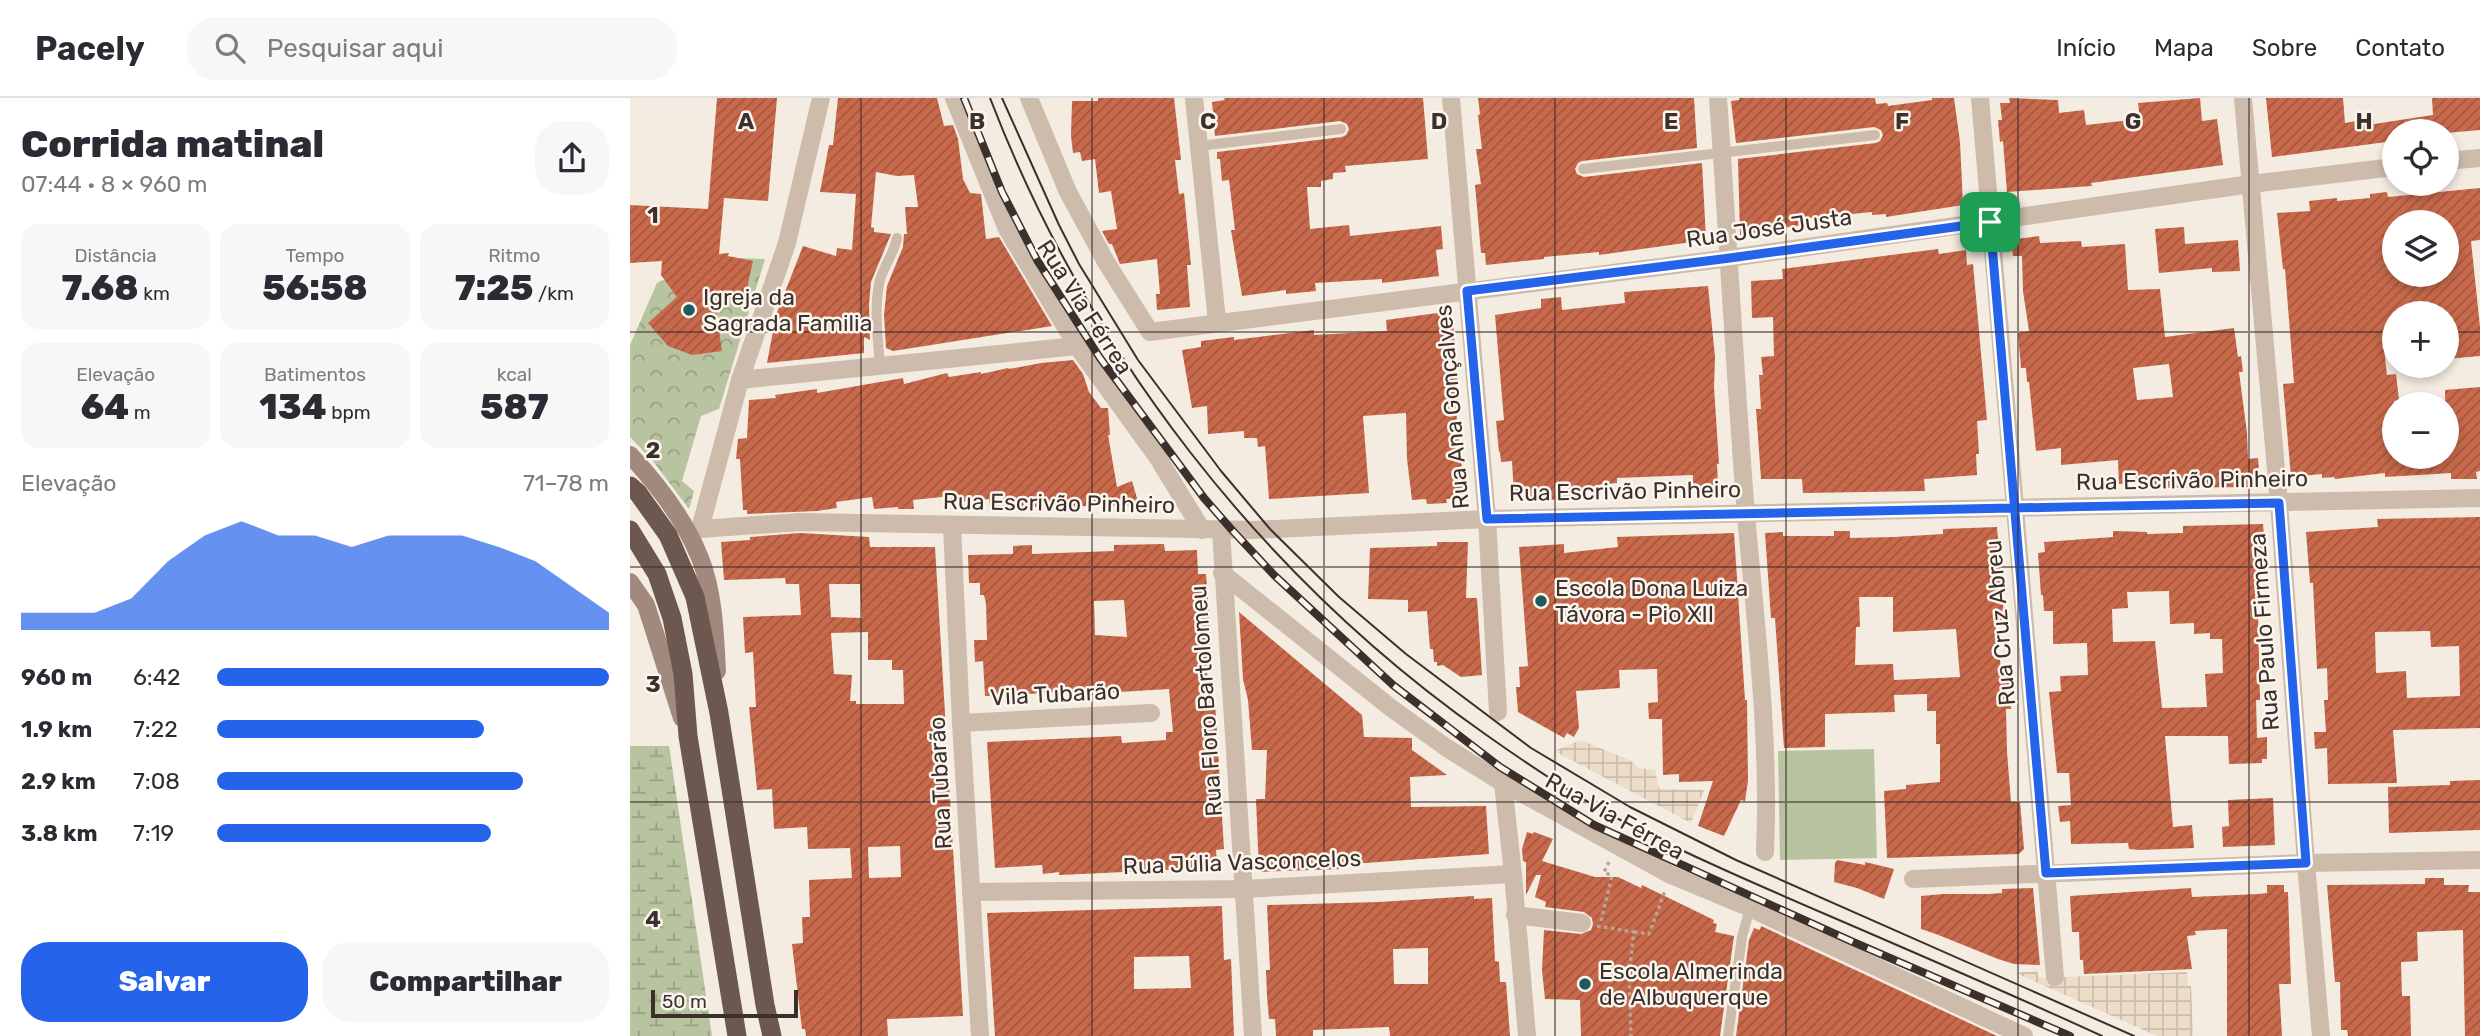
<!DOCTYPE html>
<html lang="pt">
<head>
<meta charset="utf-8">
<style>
	body { margin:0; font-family:Rubik,sans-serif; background:#f7f7f7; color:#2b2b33; height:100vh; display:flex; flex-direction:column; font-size:26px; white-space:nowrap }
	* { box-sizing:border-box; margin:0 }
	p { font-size:23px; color:#7c7c81 }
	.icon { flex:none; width:38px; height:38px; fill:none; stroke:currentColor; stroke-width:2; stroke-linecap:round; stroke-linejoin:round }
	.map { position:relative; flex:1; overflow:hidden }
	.sheet { display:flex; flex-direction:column; background:#fff; width:630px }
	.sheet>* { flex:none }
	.tools { position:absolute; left:1752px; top:21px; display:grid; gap:14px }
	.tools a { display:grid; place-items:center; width:77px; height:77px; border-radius:50%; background:#fff; box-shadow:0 4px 10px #0003; font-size:35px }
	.scale { position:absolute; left:21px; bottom:18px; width:147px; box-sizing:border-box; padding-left:7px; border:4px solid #3b302b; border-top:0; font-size:19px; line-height:24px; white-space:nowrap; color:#3b302b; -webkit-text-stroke:5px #fbf5ee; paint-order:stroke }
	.pin { position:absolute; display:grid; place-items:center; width:60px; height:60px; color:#fff; margin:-30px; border-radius:14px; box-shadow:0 4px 10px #0006 }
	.round { display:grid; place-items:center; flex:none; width:74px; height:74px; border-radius:28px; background:#f7f7f7 }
	.head { display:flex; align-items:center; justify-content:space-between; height:119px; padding:0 21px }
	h1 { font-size:38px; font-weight:800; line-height:52px }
	.metrics { display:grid; grid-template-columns:repeat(3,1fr); gap:10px; height:119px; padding:7px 21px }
	.metrics div { display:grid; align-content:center; border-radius:18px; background:#f7f7f7; text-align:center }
	.metrics b { font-size:35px; font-weight:800 }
	.metrics small { font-size:19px; font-weight:400 }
	.metrics p { font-size:19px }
	.chart { height:196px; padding:14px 21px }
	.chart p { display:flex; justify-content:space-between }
	.chart svg { width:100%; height:126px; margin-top:7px; fill:#2563eb; opacity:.7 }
	.action { display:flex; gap:14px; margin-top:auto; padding:14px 21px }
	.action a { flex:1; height:80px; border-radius:28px; background:#2563eb; color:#fff; font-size:28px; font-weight:800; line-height:80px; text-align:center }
	.action a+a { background:#f7f7f7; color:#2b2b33 }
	ul { padding:0 21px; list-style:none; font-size:23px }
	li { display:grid; grid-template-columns:112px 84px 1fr; align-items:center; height:52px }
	li i { height:18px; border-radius:9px; background:#2563eb }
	header { display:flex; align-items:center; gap:42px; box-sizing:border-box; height:98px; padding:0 35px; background:#fff; border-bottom:2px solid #e1e1e2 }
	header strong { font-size:33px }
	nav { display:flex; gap:38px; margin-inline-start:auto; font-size:24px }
	.search { width:490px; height:63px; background:#f7f7f7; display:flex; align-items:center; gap:18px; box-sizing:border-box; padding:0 24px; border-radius:28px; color:#7c7c81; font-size:26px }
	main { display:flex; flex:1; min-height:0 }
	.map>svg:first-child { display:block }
	.grass { fill:#b8c4a0 }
	.wetland { fill:url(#wetland-marsh) }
	.park { fill:url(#park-crowns) }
	.plaza { fill:url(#plaza-grid) }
	.building { fill:url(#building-hatch); fill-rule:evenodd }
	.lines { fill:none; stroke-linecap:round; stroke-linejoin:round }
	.path { stroke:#b9a596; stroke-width:3.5; stroke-dasharray:3.5 3.5; stroke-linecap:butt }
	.service { stroke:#cdbbac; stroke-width:10 }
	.minor { stroke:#cdbbac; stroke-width:18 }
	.tertiary { stroke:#cdbbac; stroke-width:18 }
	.secondary { stroke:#a18a7d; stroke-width:18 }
	.trunk { stroke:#6c584f; stroke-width:19 }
	.tram { stroke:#3b302b; stroke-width:2 }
	.rail-casing { stroke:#3b302b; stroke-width:8 }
	.rail { stroke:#fbf5ee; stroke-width:5; stroke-dasharray:16; stroke-linecap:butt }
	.route-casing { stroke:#fff; stroke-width:14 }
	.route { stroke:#2563eb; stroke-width:9 }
	.grid { fill:none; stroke:#3b302b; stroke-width:2; stroke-opacity:0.55 }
	.poi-dot { fill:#1f5a5e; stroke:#fbf5ee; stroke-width:2.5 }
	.labels { text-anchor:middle; stroke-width:5; stroke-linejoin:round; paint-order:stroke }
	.street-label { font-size:23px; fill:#3b302b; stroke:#fbf5ee }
	.poi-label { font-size:23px; fill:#3b302b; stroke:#fbf5ee; text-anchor:start }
	.grid-label { font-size:23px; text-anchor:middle; font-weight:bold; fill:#3b302b; stroke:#fbf5ee; stroke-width:5; stroke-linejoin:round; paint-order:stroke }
</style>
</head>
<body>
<header>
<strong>Pacely</strong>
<div class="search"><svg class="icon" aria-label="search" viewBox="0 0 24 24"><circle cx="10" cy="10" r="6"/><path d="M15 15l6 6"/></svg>Pesquisar aqui</div>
<nav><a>Início</a><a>Mapa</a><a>Sobre</a><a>Contato</a></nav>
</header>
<main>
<section class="sheet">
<div class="head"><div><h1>Corrida matinal</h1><p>07:44 · 8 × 960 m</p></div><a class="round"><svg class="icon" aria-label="share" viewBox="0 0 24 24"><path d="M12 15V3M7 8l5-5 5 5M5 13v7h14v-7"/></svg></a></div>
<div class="metrics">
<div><p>Distância</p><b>7.68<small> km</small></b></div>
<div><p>Tempo</p><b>56:58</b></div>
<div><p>Ritmo</p><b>7:25<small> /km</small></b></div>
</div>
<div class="metrics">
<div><p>Elevação</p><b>64<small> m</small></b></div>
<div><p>Batimentos</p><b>134<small> bpm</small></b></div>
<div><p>kcal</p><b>587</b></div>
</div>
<div class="chart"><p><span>Elevação</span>71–78 m</p>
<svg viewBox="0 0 160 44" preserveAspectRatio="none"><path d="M0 44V38L10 38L20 38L30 33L40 20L50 11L60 6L70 11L80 11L90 15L100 11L110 11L120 11L130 15L140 20L150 29L160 38V44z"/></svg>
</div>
<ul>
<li><b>960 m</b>6:42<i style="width:100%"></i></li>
<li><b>1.9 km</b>7:22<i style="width:68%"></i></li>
<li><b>2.9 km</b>7:08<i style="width:78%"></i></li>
<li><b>3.8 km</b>7:19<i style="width:70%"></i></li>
</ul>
<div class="action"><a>Salvar</a><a>Compartilhar</a></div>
</section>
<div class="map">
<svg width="1850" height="938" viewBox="0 0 1850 938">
	<defs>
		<pattern id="wetland-marsh" width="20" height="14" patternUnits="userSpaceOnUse" patternTransform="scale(1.75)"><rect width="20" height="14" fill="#b8c4a0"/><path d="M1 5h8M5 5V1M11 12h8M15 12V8" fill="none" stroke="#97a083"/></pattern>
		<pattern id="park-crowns" width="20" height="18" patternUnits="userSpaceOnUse" patternTransform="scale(1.75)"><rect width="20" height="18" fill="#b8c4a0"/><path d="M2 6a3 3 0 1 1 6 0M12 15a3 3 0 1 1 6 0" fill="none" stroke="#97a083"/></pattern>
		<pattern id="plaza-grid" width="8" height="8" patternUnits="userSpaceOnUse" patternTransform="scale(1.75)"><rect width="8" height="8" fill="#ecdcc8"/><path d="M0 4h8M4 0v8" fill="none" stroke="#cbbdac"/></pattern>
		<pattern id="building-hatch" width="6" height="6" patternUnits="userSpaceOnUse" patternTransform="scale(1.75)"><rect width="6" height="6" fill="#c8694b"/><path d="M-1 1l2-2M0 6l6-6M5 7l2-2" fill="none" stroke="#a4573f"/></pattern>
	</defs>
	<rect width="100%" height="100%" fill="#f4ebe1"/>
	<path class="grass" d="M1244 651 1247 760 1150 762 1148 653Z"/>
	<path class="wetland" d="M0 648H39L82 938H0Z"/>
	<path class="park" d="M83 159 135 161 89 311 71 318 52 383 64 393 59 411 23 363 0 339V247L27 185Z"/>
	<g class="plaza">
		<path d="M951 642 1001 663 1008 670 1025 672 1029 691 1074 692 1061 725 924 653Z"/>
		<path d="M1407 873 1409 880 1557 874 1558 887 1561 888 1563 938H1527L1386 875Z"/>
	</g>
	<g class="building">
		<path d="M87 0H147L138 103 94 100 89 156 99 155 98 158 123 163 114 204 84 198 92 253 62 257 38 248 18 225 47 199 31 177 32 163 0 165V107L78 111Z"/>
		<path d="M208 0H307L314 28 323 27 328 41 333 81 340 95 351 96 356 141 369 139 422 228 263 253 256 250 254 217 257 188 273 149 274 136H277L275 109H288L284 77 267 78 246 74 241 129 244 130V134L261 136 241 184 239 206 240 242 234 239V255L137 265 146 217 173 148 206 158 207 150 222 152 226 96 190 94 199 47H203Z"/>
		<path d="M468 0H544L551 62H545L549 96 554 95 561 167H557L560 209 527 212 526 196H530L527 161 490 166 482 146H479L472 133 487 131 481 93 469 95 465 61 452 63 450 54 443 55 441 38 442 3H468Z"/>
		<path d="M594 0H793L798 61 715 68 716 74 703 75V81L691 83V89H677L680 131 719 127 720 138 811 128 813 151 806 152 809 178 752 185V181L685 185 686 193 656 196V192L612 198 601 132H605L599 82 592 83 590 61H587V54L712 39 716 37 719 31 717 26 710 23 585 38 582 4 595 2Z"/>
		<path d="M848 0H1064L1067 50 952 63 948 65 945 71 947 76 954 79 1072 65 1076 142 969 157V154L914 159V161L856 167 855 155H851L845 87 851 86 846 51H852L848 17 850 16Z"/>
		<path d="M1109 0H1245L1246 6 1257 5 1258 8 1302 2V0H1324L1330 44 1333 107 1256 119V116L1242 117V114L1171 121 1172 127 1110 137 1108 61 1246 45 1250 43 1253 37 1251 32 1244 29 1106 45 1101 3 1109 2Z"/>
		<path d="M1379 0 1428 2 1429 15 1454 12 1456 27 1510 21 1508 5 1570 0 1572 23 1587 21 1593 67 1461 85 1462 88 1377 94 1373 43 1370 44 1368 22H1372L1370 5H1380Z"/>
		<path d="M1636 0H1713L1715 25 1743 20 1744 26 1803 17 1802 0H1850V32L1816 35 1764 33V43L1642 59Z"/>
		<path d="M1850 90V142L1841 143 1850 229V258L1816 261V215H1764V239L1753 241 1757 277 1766 276 1769 302 1764 303V359H1816L1815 292 1850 289V373L1846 374 1847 381H1821V375L1755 379V375L1705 381 1704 379 1692 380V376L1661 379 1653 286 1664 285 1655 171H1653L1647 115 1680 113 1679 103 1707 100V103L1740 100V96L1757 94 1758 99ZM1764 124H1816V177H1764Z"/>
		<path d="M1554 129 1555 146 1608 142 1610 173 1582 174V170L1529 175 1525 131Z"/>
		<path d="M1409 138 1410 145 1451 143 1452 149 1495 146 1498 192 1530 191 1535 239 1604 230 1608 259 1611 258 1613 274H1609L1617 335 1618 361 1628 360 1630 389 1512 390V385L1489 386 1488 362 1431 367V350L1406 353 1399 284H1397L1396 270H1391L1388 235 1399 233 1393 193 1392 158H1383L1382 149 1386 141ZM1539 266 1543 299 1507 302 1503 270Z"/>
		<path d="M1308 151 1309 156 1336 152 1337 167 1343 166 1357 322 1347 323 1349 356H1346L1347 377 1294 381 1295 393 1173 395 1172 381H1131L1126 311H1131L1129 277H1133L1131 259 1144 258 1143 219 1122 220 1121 183 1153 181 1152 171Z"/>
		<path d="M1078 188 1085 259 1084 289 1089 366H1087L1088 387 1063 388V377L987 380V385L966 387 967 393 951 394 952 401 908 402V399L896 400V395L884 396 882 363 871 364 870 354H869L866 323 874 322 865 217 911 210V201L931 199 932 212 995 205 994 194Z"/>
		<path d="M822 213 825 249 817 250 819 280 827 279 830 312H826L835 400 816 401 817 405 797 406 796 401 782 402 777 361 776 315 733 318 739 395 639 401 635 348 628 349 627 340H614V333L578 336 577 308 562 310 552 252 571 249V243L604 239V242L684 232V237L757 233 756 222Z"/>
		<path d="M443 262 453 276 459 294 471 310H478L480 337H478L487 389 502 383 509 407 360 410 359 401 322 405 321 398 283 402 284 411H268V409L244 411 242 399 206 404 207 410 187 413 117 416V412H113L110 361H106L108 341 117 340 119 302 146 300 145 297 187 291V295L273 280 274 286 317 275 319 279 351 274V276L378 270 379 271 411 265Z"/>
		<path d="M1850 419V630L1763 632 1767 685 1698 686 1697 650 1685 651 1684 634H1696L1694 602H1698L1697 570 1687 571 1683 485H1680L1676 434 1748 429 1747 421ZM1800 533 1801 549 1829 548 1830 598 1777 600 1776 573 1746 575 1745 534Z"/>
		<path d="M1633 426 1637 473 1627 474 1630 602H1626L1627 640 1637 639V661H1632V665L1599 666 1598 638H1535L1543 729 1562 727 1564 750 1510 752 1499 751 1498 745 1441 746 1440 723 1430 724 1428 708 1441 707 1439 675H1427L1419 594 1431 593 1430 578 1458 577 1457 545 1423 546V513H1414L1413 497H1411L1408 455 1415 454 1414 444 1483 439V433L1517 434V436L1553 435V428ZM1539 493 1540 526 1564 525V536L1580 535V541H1592L1593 575 1575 576 1577 609 1532 610 1525 543 1483 544 1482 511 1498 510 1497 494Z"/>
		<path d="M1367 429 1375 529H1366L1368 561H1370L1371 578 1379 577 1381 611H1376L1377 654 1381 704H1390L1394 751 1389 756 1257 760 1254 693 1276 691V687L1310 684V646H1306V613H1297V596L1264 597 1265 614 1195 616V649L1154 650 1145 520H1141L1135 435 1153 434V438H1204V433H1220V440L1264 439 1313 436V431ZM1229 499H1263V534L1326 531 1330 579 1264 582 1263 566 1225 567 1226 529H1230Z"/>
		<path d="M170 435 239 439 240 449H305L316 632 307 633 309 684H319L333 918 257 921 258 938H176L175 931H172L162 846 173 845 172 819H180L179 782 222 780 220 750 178 751 177 729 144 731 142 691 127 692 119 609H126L123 554 115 555 113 519 171 517 169 486H156L155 480 94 482 91 444 120 442V439ZM199 486H230L232 520 201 519ZM238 534V562H262V572H273L274 606H226V603H220L222 577 204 576 201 535ZM270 748 271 779 239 780 238 749Z"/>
		<path d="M1104 435 1115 602H1117L1118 683 1115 703 1111 702 1094 738 1068 728 1083 683 1049 684V676L1033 677 1032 621H1019L1018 605 1028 604 1027 571 989 572 990 590 946 593 949 630 944 639 937 635 934 640 888 614 886 589H890L889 569 898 568 889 449 934 446V455L988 449 987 439Z"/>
		<path d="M807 444H838L836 500H847L852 577 831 579 813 567 807 568V564H804L803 551H800L797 513 778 514V502L738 501 740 450 807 448Z"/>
		<path d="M534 446 535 453 567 452 568 476H576L583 573H577L579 603H585L594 751 586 752 587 767 581 768 582 770 429 777V774L413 776 412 767 365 770 357 644 491 638 492 645 536 642V634H543L539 591 472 595V592L355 598 353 563 345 564 344 542H357L356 506 354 497H350V485H339L338 457 383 456V448L402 447V456L484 453V447ZM494 502 497 539 465 537 464 503Z"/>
		<path d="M609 514 732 617 734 639 782 640V652L817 677 780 679 781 709 856 708 859 756 708 767 709 771 629 774 626 701H635L637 652H622L618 602 613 581Z"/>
		<path d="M1850 682V732L1759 735 1758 689 1820 687V683Z"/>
		<path d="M1643 700 1645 747 1593 749 1592 729 1599 728 1598 702Z"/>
		<path d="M897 734 903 736 904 734 923 741 912 763 965 779H988L1011 790 1012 787 1084 822 1083 825 1087 826 1085 834 1104 838 1090 938H951L950 902 915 901 912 872 914 832 951 836 961 832 963 826 962 820 954 814 915 809 916 804 905 799 911 777H906L896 797V764L893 763 892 751Z"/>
		<path d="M1207 762 1235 767V764L1264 771 1254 801 1227 790 1204 784 1205 765Z"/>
		<path d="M1795 780H1814V787H1839L1838 794H1850V938H1835L1833 832 1787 834 1788 863 1771 864 1772 898H1780L1781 938H1718L1717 932H1711L1710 884H1705L1697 787 1795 786Z"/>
		<path d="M1637 787H1654V794H1658L1661 886H1649L1652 938H1597V831L1565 833 1566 837 1557 838 1562 871 1454 876 1453 862H1450L1449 834H1442L1440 798 1561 790 1562 799 1628 796 1637 795Z"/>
		<path d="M1403 790 1410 867 1384 866 1368 861 1306 836 1291 831V798L1313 796H1358L1372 795V791Z"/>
		<path d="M844 798V801L862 800 865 863 869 864 870 884H876L880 938H760L759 929 683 932V938H646L645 921H639L637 898 636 872H640L637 807 749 804ZM798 850V886H764L763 851Z"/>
		<path d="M592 808 594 862 601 861 604 938H365L357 815ZM559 858 561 890 504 891V859Z"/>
		<path d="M1131 828 1367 938H1106L1119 842 1124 830 1130 832Z"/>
	</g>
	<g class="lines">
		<g class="path">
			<path d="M971 823 982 778 974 774 980 762"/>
			<path d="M967 828 1004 834 999 875 1001 938"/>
			<path d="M1004 834 1019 836 1035 793"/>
		</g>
		<g class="service">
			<path d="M569 48 711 31"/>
			<path d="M953 71 1245 37"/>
			<path d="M250 268C248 241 244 213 249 186 252 170 264 156 267 140"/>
			<path d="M1098 938 1112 839 1120 810"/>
		</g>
		<g class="minor">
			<path d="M324 0 377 131 447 248 528 360 572 432"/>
			<path d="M399 0 438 94 476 164 520 234 1100 160 1621 86 1764 69"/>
			<path d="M564 0 587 223"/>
			<path d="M821 0 857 421 868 614"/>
			<path d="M1088 0C1098 139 1105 278 1116 417 1126 529 1140 642 1135 754"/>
			<path d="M1350 0 1425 879"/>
			<path d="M1816 63 1850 60"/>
			<path d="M110 282 447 248"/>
			<path d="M322 428 331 625 350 938"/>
			<path d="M70 431 110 282 157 145 191 0"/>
			<path d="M591 432 623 938"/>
			<path d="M59 436 70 431 170 424 623 432 857 421 1850 400"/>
			<path d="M592 475 761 610 817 650 873 685 1041 777 1120 810 1394 938"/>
			<path d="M331 625 521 615"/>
			<path d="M873 685 883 776 897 938"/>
			<path d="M1283 781 1676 765 1691 938"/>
			<path d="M341 794 613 791 883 776"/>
			<path d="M885 817 952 825"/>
		</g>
		<path class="tertiary" d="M1613 0 1649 405 1676 765 1850 762"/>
		<g class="secondary">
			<path d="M0 357C28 387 55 422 70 460 84 495 85 537 87 573"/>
			<path d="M0 484 16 507 52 620"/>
		</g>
		<g class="trunk">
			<path d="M0 388 8 395 38 437 65 499 89 615 135 907 142 938"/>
			<path d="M0 432 27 476 42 520 53 576 58 638 107 938"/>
		</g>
		<g class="tram">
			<path d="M360 0C458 255 632 479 855 636 900 668 946 699 996 725 1061 758 1128 787 1195 816 1288 856 1381 896 1472 938"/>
			<path d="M372 0 429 127 449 166 508 262 591 373 640 431 709 499 776 556 901 650 1000 709 1106 762 1504 938"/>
		</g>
		<g class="rail-casing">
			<path id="rail" d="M334 0 372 94 407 162 470 260 574 400 602 432 644 477 763 587 870 669 964 727 1223 844 1440 938"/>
		</g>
		<use href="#rail" class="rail"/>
	</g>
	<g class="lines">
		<g class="route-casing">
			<path id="route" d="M1360 124 1100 160 837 193 857 421C1121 414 1385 410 1649 405L1676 765 1416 775C1397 558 1379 341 1360 124"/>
		</g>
		<use href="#route" class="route"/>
	</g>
	<path class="grid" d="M231 0V938M462 0V938M694 0V938M925 0V938M1156 0V938M1388 0V938M1619 0V938M0 234H1764M1816 234H1850M0 469H1850M0 704H1850"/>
	<g class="poi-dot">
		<circle cx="59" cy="212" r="7"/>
		<circle cx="911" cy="503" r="7"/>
		<circle cx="955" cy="886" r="7"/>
	</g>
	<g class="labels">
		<g class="street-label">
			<text transform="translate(1139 130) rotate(-8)" y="8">Rua José Justa</text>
			<text transform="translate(455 209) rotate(57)" y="8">Rua Via Férrea</text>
			<text transform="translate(822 309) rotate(-95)" y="8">Rua Ana Gonçalves</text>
			<text transform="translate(1562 382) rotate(-1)" y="8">Rua Escrivão Pinheiro</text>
			<text transform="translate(995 393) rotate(-1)" y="8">Rua Escrivão Pinheiro</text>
			<text transform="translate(429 405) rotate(1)" y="8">Rua Escrivão Pinheiro</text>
			<text transform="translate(1370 525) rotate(-95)" y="8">Rua Cruz Abreu</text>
			<text transform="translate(1634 534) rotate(-94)" y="8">Rua Paulo Firmeza</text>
			<text transform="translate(425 596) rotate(-3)" y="8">Vila Tubarão</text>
			<text transform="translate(576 603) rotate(-94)" y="8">Rua Floro Bartolomeu</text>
			<text transform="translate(310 685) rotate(-93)" y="8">Rua Tubarão</text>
			<text transform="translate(985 718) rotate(29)" y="8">Rua Via Férrea</text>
			<text transform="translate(612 764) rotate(-2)" y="8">Rua Júlia Vasconcelos</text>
		</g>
		<g class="poi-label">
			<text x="73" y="207">Igreja da<tspan x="73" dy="26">Sagrada Familia</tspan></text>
			<text x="925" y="498">Escola Dona Luiza<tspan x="925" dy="26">Távora - Pio XII</tspan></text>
			<text x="969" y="881">Escola Almerinda<tspan x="969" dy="26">de Albuquerque</tspan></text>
		</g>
	</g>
	<g class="grid-label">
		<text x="116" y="31">A</text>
		<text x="347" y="31">B</text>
		<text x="578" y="31">C</text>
		<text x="809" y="31">D</text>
		<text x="1041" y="31">E</text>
		<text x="1272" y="31">F</text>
		<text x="1503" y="31">G</text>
		<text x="1734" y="31">H</text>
		<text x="23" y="125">1</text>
		<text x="23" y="360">2</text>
		<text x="23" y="594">3</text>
		<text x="23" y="829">4</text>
	</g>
</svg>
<div class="tools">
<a><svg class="icon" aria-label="locate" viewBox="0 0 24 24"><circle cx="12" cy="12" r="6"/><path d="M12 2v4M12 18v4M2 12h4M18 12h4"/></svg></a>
<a><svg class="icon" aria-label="layers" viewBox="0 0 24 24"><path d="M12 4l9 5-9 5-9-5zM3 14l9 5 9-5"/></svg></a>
<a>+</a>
<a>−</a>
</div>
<div class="scale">50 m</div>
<div class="pin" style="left:1360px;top:124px;background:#1e9e55"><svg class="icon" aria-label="arrive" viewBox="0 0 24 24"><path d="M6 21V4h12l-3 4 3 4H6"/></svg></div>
</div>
</main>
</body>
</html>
